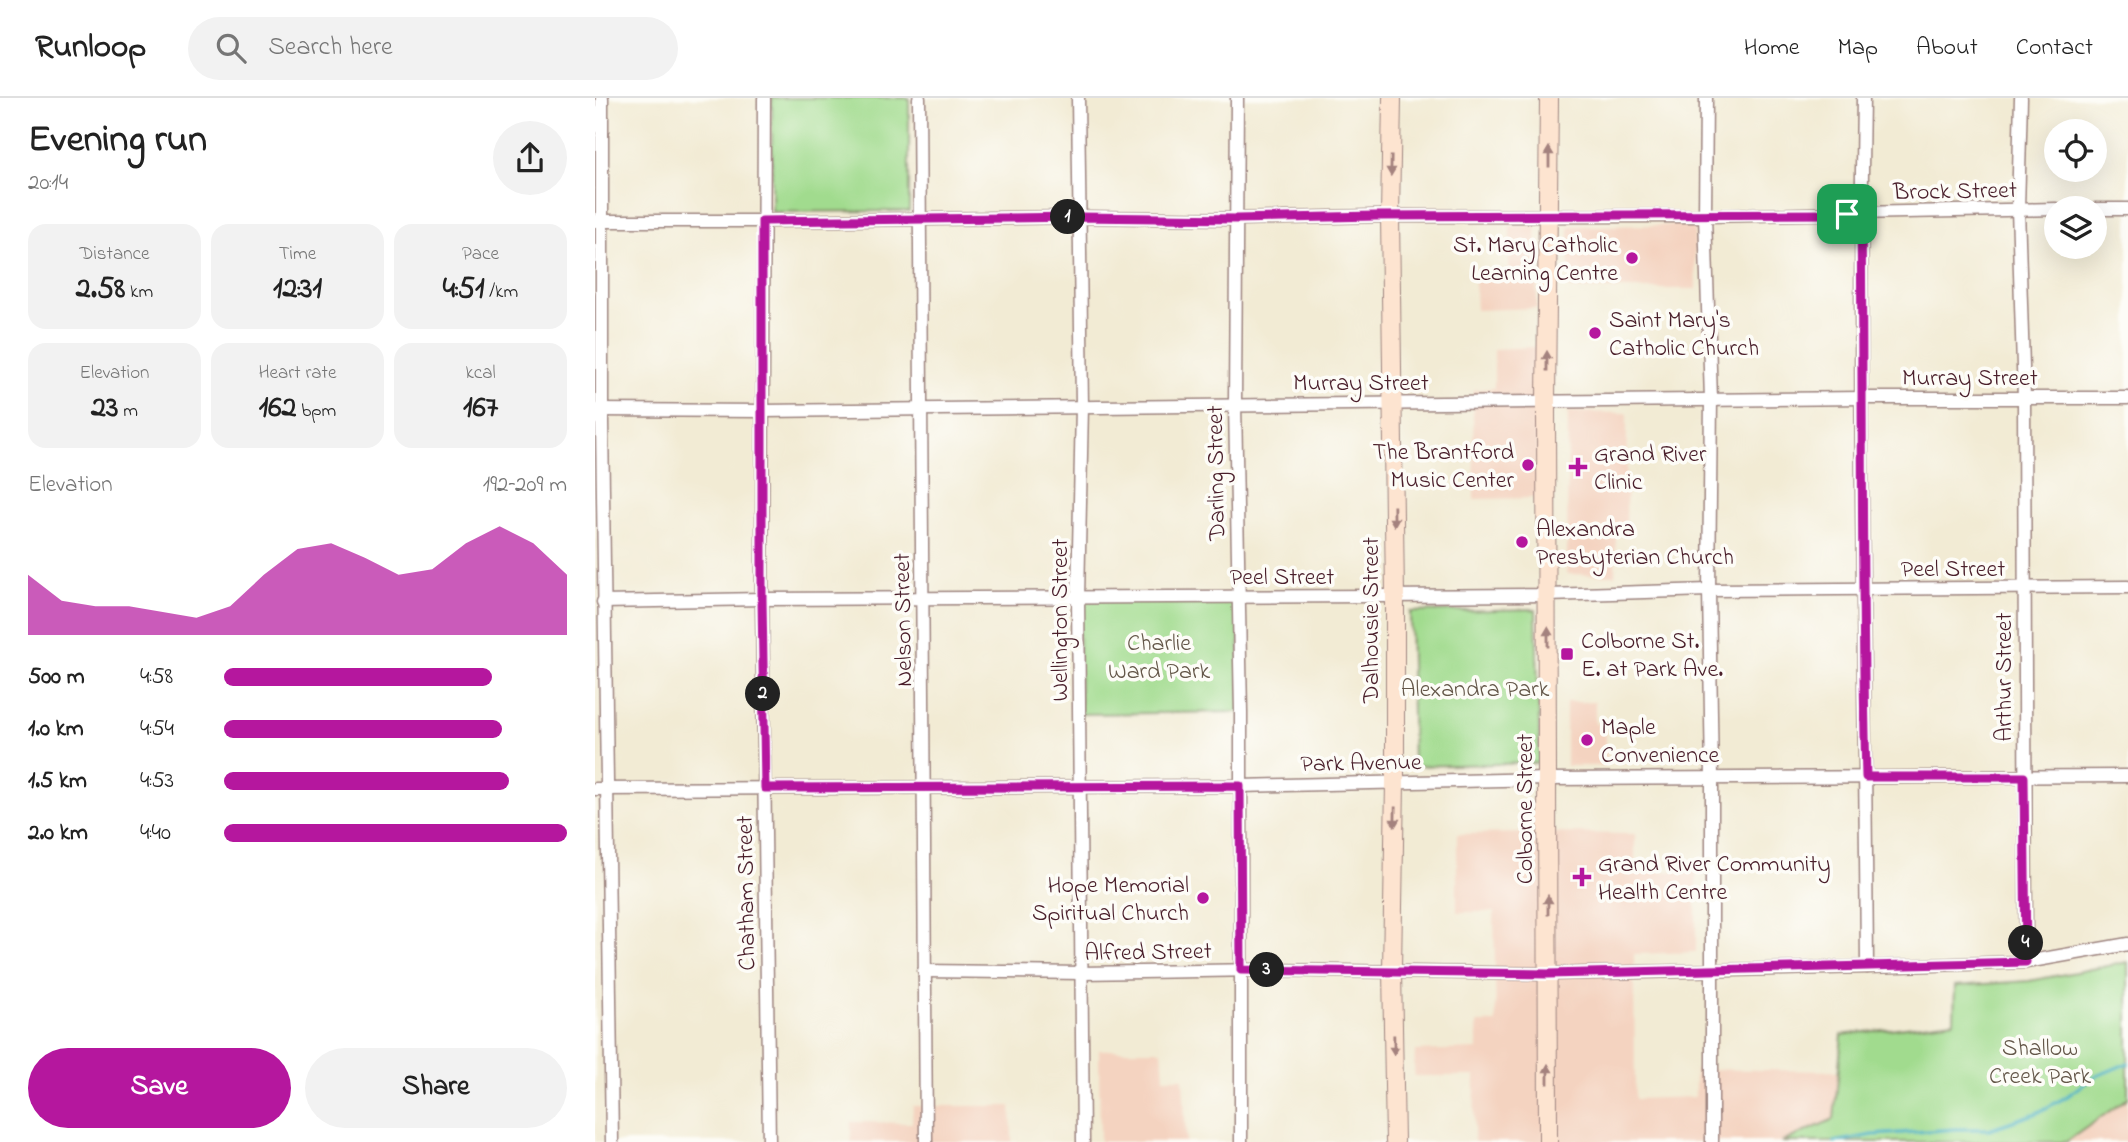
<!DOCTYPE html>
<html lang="en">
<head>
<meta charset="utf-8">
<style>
	body { margin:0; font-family:"Indie Flower",sans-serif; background:#f2f2f2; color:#222; height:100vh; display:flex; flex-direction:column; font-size:26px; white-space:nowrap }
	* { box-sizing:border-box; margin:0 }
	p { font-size:23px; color:#767676 }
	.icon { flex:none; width:38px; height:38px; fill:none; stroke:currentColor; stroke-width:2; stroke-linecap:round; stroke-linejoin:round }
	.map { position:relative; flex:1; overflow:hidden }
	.details { display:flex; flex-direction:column; background:#fff; width:595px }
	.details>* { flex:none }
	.tools { position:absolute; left:1449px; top:21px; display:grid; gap:14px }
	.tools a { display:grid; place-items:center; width:63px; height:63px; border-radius:50%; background:#fff; box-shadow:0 7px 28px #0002; font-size:35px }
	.pin { position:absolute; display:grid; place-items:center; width:60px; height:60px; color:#fff; margin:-30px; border-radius:14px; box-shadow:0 4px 10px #0006 }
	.km { position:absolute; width:35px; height:35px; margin:-18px; border-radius:50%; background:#222; color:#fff; font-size:19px; line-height:35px; text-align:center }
	.round { display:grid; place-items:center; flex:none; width:74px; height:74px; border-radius:37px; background:#f2f2f2 }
	.overview { display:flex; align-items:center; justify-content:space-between; height:119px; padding:0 28px }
	h1 { font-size:38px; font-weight:800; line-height:52px }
	.metrics { display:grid; grid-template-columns:repeat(3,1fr); gap:10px; height:119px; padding:7px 28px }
	.metrics div { display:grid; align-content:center; border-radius:18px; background:#f2f2f2; text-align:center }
	.metrics b { font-size:30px; font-weight:800 }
	.metrics small { font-size:19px; font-weight:400 }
	.metrics p { font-size:19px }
	.chart { height:196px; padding:14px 28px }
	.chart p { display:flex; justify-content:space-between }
	.chart svg { width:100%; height:126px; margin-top:7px; fill:#b5179e; opacity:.7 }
	.button { display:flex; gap:14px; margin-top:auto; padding:14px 28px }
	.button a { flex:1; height:80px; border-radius:42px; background:#b5179e; color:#fff; font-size:28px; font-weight:800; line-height:80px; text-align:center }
	.button a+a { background:#f2f2f2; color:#222 }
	ul { padding:0 28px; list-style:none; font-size:23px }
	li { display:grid; grid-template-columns:112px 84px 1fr; align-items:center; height:52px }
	li i { height:18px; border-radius:9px; background:#b5179e }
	header { display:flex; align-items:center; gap:42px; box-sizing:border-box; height:98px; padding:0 35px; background:#fff; border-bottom:2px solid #e0e0e0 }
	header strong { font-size:33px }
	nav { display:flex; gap:38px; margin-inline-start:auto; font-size:24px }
	.search { width:490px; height:63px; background:#f2f2f2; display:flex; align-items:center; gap:18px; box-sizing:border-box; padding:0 24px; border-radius:38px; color:#767676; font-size:26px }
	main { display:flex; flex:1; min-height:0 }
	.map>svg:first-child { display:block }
	.built { fill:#f4d3c0 }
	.green { fill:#a1db8e; stroke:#767d5c; stroke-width:2 }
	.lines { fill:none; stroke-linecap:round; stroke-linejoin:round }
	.stream { stroke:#42afc0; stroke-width:3.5 }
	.minor-casing { stroke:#9e8580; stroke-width:15 }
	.secondary-casing { stroke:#9e8580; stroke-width:20 }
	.minor { stroke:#fff; stroke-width:12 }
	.secondary { stroke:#fde4d0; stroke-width:18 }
	.oneway { fill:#a4827e }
	.route-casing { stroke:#fff; stroke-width:14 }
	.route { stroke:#b5179e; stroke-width:9 }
	.poi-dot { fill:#b5179e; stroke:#fdfcf7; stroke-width:2.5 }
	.labels { text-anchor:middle; stroke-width:7; stroke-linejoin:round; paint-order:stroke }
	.street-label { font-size:24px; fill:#4a1f2b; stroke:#fdfcf7 }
	.poi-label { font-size:24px; fill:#4a1f2b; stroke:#fdfcf7; text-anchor:start }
	.park-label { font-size:24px; fill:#645749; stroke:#fdfcf7 }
</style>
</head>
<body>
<header>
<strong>Runloop</strong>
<div class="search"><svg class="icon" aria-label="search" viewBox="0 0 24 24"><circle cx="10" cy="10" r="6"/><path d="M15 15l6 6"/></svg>Search here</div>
<nav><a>Home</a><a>Map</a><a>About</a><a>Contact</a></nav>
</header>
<main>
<section class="details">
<div class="overview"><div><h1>Evening run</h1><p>20:14</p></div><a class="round"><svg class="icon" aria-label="share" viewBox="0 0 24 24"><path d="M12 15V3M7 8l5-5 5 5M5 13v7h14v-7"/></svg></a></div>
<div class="metrics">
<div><p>Distance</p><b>2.58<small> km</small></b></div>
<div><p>Time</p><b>12:31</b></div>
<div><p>Pace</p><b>4:51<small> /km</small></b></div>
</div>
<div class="metrics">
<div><p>Elevation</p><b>23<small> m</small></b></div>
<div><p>Heart rate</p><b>162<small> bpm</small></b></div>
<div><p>kcal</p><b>167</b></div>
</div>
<div class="chart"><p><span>Elevation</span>192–209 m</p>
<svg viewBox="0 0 160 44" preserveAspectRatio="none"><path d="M0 44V23L10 32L20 34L30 34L40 36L50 38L60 34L70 23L80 14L90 12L100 17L110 23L120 21L130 12L140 6L150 12L160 23V44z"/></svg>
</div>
<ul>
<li><b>500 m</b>4:58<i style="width:78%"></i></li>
<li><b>1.0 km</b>4:54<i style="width:81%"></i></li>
<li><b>1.5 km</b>4:53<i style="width:83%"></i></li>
<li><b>2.0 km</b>4:40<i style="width:100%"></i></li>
</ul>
<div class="button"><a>Save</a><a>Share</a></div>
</section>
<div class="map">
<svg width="1533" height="1044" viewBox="0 0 1533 1044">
	<rect width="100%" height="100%" fill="#fdfcf7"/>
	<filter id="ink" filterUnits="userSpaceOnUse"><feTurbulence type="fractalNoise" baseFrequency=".0143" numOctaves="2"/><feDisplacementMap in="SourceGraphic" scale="14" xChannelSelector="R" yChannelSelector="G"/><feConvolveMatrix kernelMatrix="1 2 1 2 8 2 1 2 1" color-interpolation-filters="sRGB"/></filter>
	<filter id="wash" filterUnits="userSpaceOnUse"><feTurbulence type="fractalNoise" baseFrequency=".00686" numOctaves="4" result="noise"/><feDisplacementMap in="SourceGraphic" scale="28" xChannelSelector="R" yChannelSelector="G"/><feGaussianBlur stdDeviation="1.57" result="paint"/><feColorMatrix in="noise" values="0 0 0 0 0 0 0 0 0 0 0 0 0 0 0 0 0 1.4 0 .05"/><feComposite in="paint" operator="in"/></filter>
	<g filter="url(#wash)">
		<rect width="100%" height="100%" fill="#f2ebd4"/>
		<g class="built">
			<path d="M1099 127 1101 191H974V128Z"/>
			<path d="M915 128H941L942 210 881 212 879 172H914Z"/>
			<path d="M941 249 943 400 879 401 878 292 899 290V251Z"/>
			<path d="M973 314 1032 315 1031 437H1021L1020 477 972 476Z"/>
			<path d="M971 604H1000V626L1011 627V668H971Z"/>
			<path d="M943 735 1040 736V774L1101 773V854L1039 856 1040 1001 1100 999V971L1244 973 1239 1021 1187 1044H879L880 978H819L820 953 883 951 882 925H901L899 814H862V736Z"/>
			<path d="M504 952H567L569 980H588L591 1044H505Z"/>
			<path d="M1533 1000V1044H1471Z"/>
			<path d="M318 1008H416L417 1044H256V1024L317 1025Z"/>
		</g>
		<g class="green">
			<path d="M177 0H314V113L177 114Z"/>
			<path d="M643 499 646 614 485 616 483 500Z"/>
			<path d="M941 511 945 665 818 668 815 514Z"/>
			<path d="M1533 864V1000L1471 1044H1187L1239 1021 1247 937 1359 923 1360 888 1434 883Z"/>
		</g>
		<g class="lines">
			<path class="stream" d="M1240 1044 1278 1037 1361 1031H1394L1442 1015 1471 999 1497 980 1533 965"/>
		</g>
	</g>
	<g filter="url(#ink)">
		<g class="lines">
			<g class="minor-casing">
				<g id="minor">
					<path d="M7 0V324L17 1044"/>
					<path d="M169 0 167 501 174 1044"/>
					<path d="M324 0 331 1044"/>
					<path d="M483 0 487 308 483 500 488 1044"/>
					<path d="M642 0 640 306 646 614V1044"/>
					<path d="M1111 0 1110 118 1116 301 1114 492 1117 680V1044"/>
					<path d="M1268 0C1263 290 1270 579 1272 869"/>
					<path d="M1426 0 1423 111 1429 300 1431 864"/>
					<path d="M1500 111H1533"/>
					<path d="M0 123H167L484 119 642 121 780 118H1110L1461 111"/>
					<path d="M0 312 168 313 1268 300H1533"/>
					<path d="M8 504 167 501 785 498 953 497 1114 492 1533 489"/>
					<path d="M0 691 645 688 953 681 1533 678"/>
					<path d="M329 873 487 875 664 872 953 876 1272 869 1431 864 1533 846"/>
				</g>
			</g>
			<g class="secondary-casing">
				<g id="secondary">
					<path d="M797 0 795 118 800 498V683L797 872 800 1044"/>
					<path d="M953 1044 951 304 954 0"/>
				</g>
			</g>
			<use href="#minor" class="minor"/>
			<use href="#secondary" class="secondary"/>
		</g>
		<defs><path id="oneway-solid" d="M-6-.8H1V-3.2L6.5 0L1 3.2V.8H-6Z" transform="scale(1.75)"/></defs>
		<g class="oneway">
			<use href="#oneway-solid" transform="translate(954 59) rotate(-90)"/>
			<use href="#oneway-solid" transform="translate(796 68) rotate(91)"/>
			<use href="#oneway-solid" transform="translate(952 263) rotate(-90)"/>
			<use href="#oneway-solid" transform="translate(799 418) rotate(89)"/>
			<use href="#oneway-solid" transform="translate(953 539) rotate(-90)"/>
			<use href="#oneway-solid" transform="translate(800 719) rotate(91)"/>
			<use href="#oneway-solid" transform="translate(953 807) rotate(-90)"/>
			<use href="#oneway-solid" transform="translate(799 947) rotate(89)"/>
			<use href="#oneway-solid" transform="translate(953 976) rotate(-90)"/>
		</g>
	</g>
	<g class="lines" filter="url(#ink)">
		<g class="route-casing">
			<path id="route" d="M1252 116H1266C1268 303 1266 491 1271 679H1429L1431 864 953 876 646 872 645 688 170 690 167 501V123L484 119 642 121 780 118Z"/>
		</g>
		<use href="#route" class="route"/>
	</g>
	<g class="poi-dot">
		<circle cx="1037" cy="160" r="7"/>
		<circle cx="1000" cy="235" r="7"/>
		<circle cx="933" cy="367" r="7"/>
		<path d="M979.5 358.5h7v7h7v7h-7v7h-7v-7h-7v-7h7z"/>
		<circle cx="927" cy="444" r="7"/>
		<rect x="965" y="549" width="14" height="14" rx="3.5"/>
		<circle cx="992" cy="642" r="7"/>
		<path d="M983.5 768.5h7v7h7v7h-7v7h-7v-7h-7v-7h7z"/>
		<circle cx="608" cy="800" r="7"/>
	</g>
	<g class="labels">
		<g class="street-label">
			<text transform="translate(1360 92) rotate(-1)" y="8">Brock Street</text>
			<text x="1375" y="287">Murray Street</text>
			<text x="766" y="292">Murray Street</text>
			<text transform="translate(620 375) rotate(-91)" y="8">Darling Street</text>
			<text x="1358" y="478">Peel Street</text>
			<text x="687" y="486">Peel Street</text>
			<text transform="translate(307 522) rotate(-91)" y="8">Nelson Street</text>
			<text transform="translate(464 522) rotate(-90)" y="8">Wellington Street</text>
			<text transform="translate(775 522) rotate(-90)" y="8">Dalhousie Street</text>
			<text transform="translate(1408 579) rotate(-90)" y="8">Arthur Street</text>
			<text transform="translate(766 664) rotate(-1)" y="8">Park Avenue</text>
			<text transform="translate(929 711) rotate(-90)" y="8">Colborne Street</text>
			<text transform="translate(150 795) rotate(-91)" y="8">Chatham Street</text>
			<text transform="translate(553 853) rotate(-1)" y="8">Alfred Street</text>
		</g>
		<g class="poi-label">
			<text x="1023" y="154" text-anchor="end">St. Mary Catholic<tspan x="1023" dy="28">Learning Centre</tspan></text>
			<text x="1014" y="229">Saint Mary's<tspan x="1014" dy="28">Catholic Church</tspan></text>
			<text x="919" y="361" text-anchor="end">The Brantford<tspan x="919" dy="28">Music Center</tspan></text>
			<text x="999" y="363">Grand River<tspan x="999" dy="28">Clinic</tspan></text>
			<text x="941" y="438">Alexandra<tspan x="941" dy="28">Presbyterian Church</tspan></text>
			<text x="986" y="550">Colborne St.<tspan x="986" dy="28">E. at Park Ave.</tspan></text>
			<text x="1006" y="636">Maple<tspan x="1006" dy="28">Convenience</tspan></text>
			<text x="1003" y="773">Grand River Community<tspan x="1003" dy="28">Health Centre</tspan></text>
			<text x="594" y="794" text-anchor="end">Hope Memorial<tspan x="594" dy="28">Spiritual Church</tspan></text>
		</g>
		<g class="park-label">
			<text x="564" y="552">Charlie<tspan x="564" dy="28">Ward Park</tspan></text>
			<text x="880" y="598">Alexandra Park</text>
			<text x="1445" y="957">Shallow<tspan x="1445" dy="28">Creek Park</tspan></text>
		</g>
	</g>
</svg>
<div class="tools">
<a><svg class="icon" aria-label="locate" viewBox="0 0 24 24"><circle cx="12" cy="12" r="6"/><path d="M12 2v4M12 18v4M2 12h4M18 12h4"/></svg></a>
<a><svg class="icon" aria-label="layers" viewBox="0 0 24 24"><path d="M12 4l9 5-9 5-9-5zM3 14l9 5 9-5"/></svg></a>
</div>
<div class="pin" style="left:1252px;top:116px;background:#1e9e55"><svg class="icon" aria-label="arrive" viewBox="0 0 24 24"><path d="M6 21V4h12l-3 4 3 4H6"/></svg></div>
<b class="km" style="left:473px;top:119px">1</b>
<b class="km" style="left:168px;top:596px">2</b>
<b class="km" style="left:672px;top:872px">3</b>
<b class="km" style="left:1431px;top:845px">4</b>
</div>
</main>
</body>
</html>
